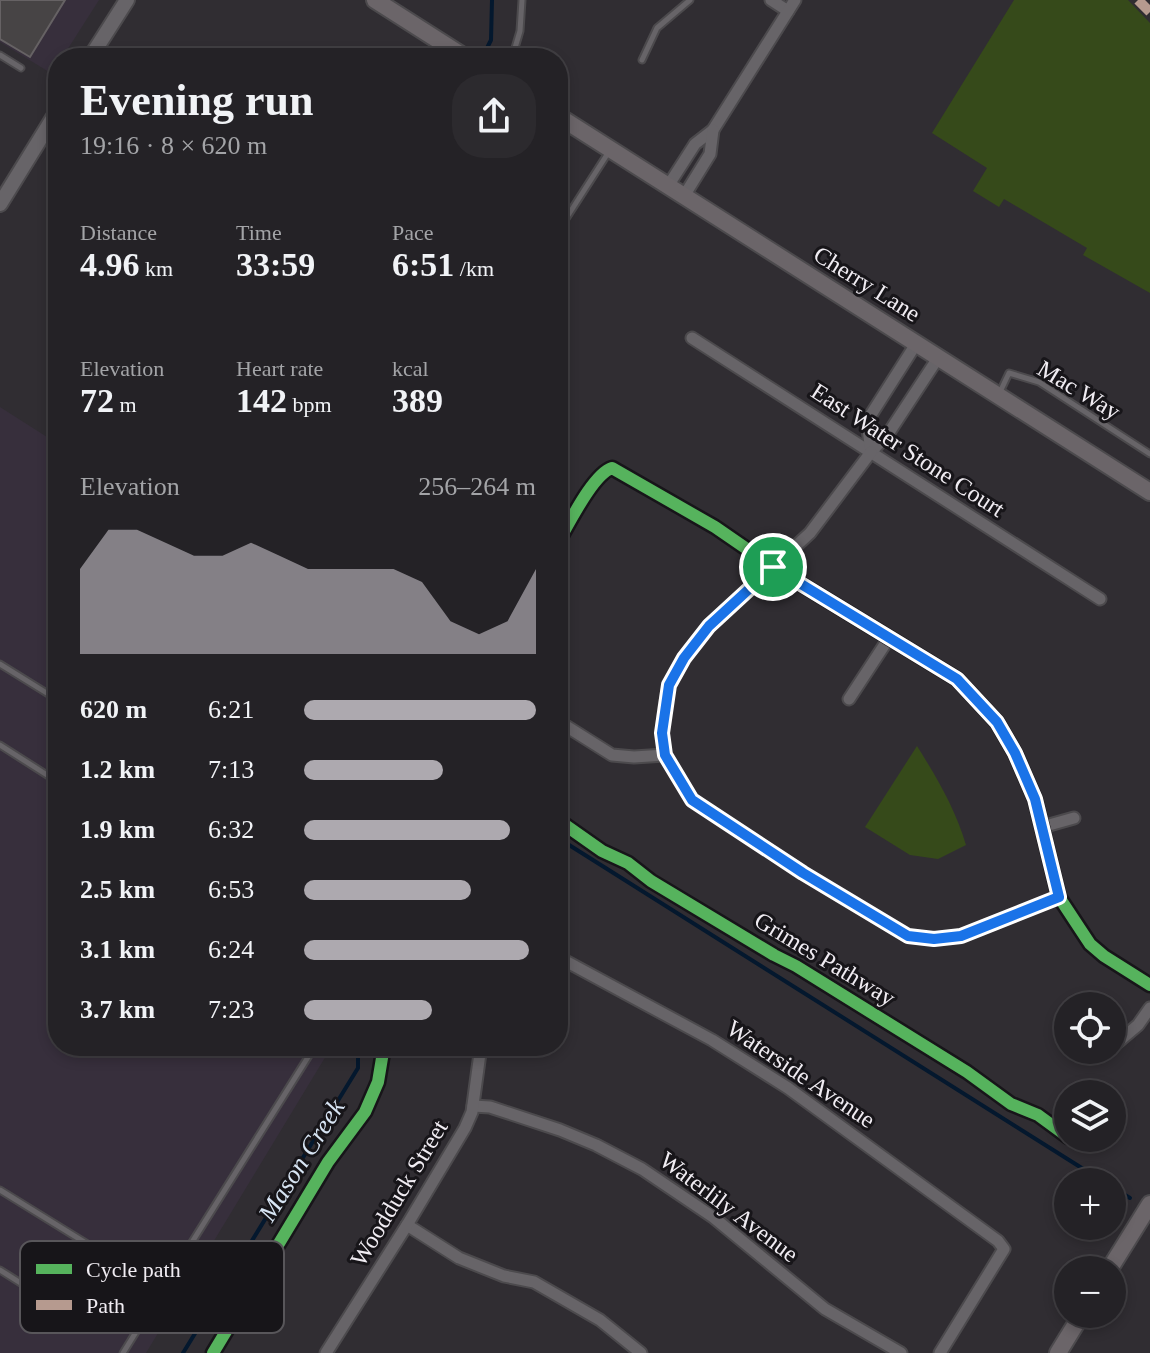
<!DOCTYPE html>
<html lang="en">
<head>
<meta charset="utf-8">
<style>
	body { margin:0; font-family:Georgia,serif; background:#2c2a2e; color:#f1f3f6; height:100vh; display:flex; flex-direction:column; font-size:30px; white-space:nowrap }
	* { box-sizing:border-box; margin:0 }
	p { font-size:26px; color:#a3a4a7 }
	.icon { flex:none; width:44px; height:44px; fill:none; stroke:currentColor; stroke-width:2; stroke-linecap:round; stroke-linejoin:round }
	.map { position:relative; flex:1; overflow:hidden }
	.side { position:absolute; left:48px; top:48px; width:520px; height:1008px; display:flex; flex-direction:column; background:#242226; border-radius:32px; box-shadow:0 4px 12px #0003,0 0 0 2px #413f43 }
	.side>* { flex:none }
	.controls { position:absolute; left:1054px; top:992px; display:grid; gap:16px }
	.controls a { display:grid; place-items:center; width:72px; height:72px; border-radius:50%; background:#242226; box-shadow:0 4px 12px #0003,0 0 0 2px #413f43; font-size:40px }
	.pin { position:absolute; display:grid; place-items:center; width:68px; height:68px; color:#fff; margin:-34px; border:4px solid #fff; border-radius:50%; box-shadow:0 2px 8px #0007 }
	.round { display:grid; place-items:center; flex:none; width:84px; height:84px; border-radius:32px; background:#2c2a2e }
	.headline { display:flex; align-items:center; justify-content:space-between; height:136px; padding:0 32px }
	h1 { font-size:44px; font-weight:700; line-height:60px }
	.metrics { display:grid; grid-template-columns:repeat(3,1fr); gap:12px; height:136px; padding:8px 32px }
	.metrics div { display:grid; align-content:center }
	.metrics b { font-size:34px; font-weight:700 }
	.metrics small { font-size:22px; font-weight:400 }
	.metrics p { font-size:22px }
	.chart { height:224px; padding:16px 32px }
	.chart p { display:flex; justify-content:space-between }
	.chart svg { width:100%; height:144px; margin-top:8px; fill:#ada9af; opacity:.7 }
	ul { padding:0 32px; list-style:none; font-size:26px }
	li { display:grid; grid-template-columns:128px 96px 1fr; align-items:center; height:60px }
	li i { height:20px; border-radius:10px; background:#ada9af }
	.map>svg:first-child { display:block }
	.built { fill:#372f3c }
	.green { fill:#364a1a }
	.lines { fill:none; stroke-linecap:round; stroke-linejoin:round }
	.stream { stroke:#04182e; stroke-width:4 }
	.building { fill:#474445; stroke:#666264; stroke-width:2 }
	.service-casing { stroke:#4c4a4d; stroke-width:9 }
	.minor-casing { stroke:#4c4a4d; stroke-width:15 }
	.tertiary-casing { stroke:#4c4a4d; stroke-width:18 }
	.secondary-casing { stroke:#4c4a4d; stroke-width:20 }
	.service { stroke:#676468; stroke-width:5 }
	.minor { stroke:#676468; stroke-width:11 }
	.tertiary { stroke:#676468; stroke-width:14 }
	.secondary { stroke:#6b6569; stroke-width:16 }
	.quiet { stroke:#b69a8f; stroke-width:10; stroke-dasharray:20 10; stroke-linecap:butt }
	.cycleway-casing { stroke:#171519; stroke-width:17 }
	.cycleway { stroke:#56b35d; stroke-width:12 }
	.route-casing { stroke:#fff; stroke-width:16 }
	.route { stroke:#1a73e8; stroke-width:10 }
	.labels { text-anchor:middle; stroke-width:6; stroke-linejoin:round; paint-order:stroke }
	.street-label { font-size:24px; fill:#f0ecf2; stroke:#171519 }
	.water-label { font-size:26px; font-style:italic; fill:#d8e5f4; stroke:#171519 }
	.key { fill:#171519; stroke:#58565a; stroke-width:2 }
	.key-label { font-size:22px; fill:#f0ecf2 }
</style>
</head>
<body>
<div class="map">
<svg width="1150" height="1353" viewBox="0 0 1150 1353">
	<rect width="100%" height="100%" fill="#302d32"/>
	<g class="built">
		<path d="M0 0H99L62 58H58V66L54 75 0 42Z"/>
		<path d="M0 407 58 444V1046H329V1051L146 1353H0Z"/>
	</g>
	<g class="green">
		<path d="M1014 0H1128L1150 23V293L1083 255 1087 248 1004 199 999 207 973 191 987 168 932 133Z"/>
		<path d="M917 746C937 778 955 808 966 845L938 859 910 855 865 827Z"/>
	</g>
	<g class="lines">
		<g class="stream">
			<path d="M486 50 491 40 492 0"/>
			<path d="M558 838 1104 1182"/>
			<path d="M1112 1187 1130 1198"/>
			<path d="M183 1353 358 1068V1046"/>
		</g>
	</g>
	<path class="building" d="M0 0H65L30 57 0 39Z"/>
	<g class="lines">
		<g class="service-casing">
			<g id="service">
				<path d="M0 55 21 68"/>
				<path d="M512 58 520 31 522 0"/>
				<path d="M642 60 657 28 690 0"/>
				<path d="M558 231 610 150"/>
				<path d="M999 394 1009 373 1039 382 1150 454"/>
				<path d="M0 664 58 700"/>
				<path d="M0 745 58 782"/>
				<path d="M0 1190 162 1290 315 1046"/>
				<path d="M0 1270 92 1328 129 1270"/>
				<path d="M123 1353 162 1290"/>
			</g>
		</g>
		<g class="minor-casing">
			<g id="minor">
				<path d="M771 0 788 11"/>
				<path d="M668 186 695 144 713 130 795 0"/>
				<path d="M684 196 710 154 713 130"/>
				<path d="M692 338 1100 599"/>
				<path d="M916 344 867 421 871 452 888 434 938 358"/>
				<path d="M871 452 810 533 709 626 684 658 669 685 665 707 662 733 665 755 692 800 803 873 908 936 934 939 961 936 1059 897"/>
				<path d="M558 542C569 524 593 474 612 468L715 527 773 567 957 679 997 722 1015 753 1035 799 1059 897 1090 944 1104 956 1150 985"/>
				<path d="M849 699 889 638"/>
				<path d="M558 721 612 755 634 757 665 755"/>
				<path d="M1042 827 1074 818"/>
				<path d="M558 957 712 1040 788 1088 998 1241 1004 1249 940 1353"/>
				<path d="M1112 1047 1138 1025 1150 1008"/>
				<path d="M473 1106 490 1107 560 1130 596 1145 642 1169 713 1217 825 1309 901 1353"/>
				<path d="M407 1225 459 1258 504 1276 534 1282 600 1320 641 1353"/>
				<path d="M326 1353 407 1225 465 1128 472 1112 481 1046"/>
			</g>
		</g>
		<g class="tertiary-casing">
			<g id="tertiary">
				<path d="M90 58 127 0"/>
				<path d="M0 204 58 110"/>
			</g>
		</g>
		<g class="secondary-casing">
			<g id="secondary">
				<path d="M375 0 466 58"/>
				<path d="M558 116 1150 492"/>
				<path d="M1109 1270 1150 1204"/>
				<path d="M1058 1353 1082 1314"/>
			</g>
		</g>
		<use href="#service" class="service"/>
		<use href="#minor" class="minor"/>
		<use href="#tertiary" class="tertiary"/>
		<use href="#secondary" class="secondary"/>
		<path class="quiet" d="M1138 0 1150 12"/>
		<g class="cycleway-casing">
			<g id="cycleway">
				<path d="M558 542C569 524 593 474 612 468L715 527 773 567 957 679 997 722 1015 753 1035 799 1059 897 1090 944 1104 956 1150 985"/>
				<path d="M558 820 602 851 628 863 651 881 774 955 796 966 967 1072 1011 1104 1038 1115 1068 1137"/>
				<path d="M213 1353 328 1162 365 1112 378 1082 384 1046"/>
			</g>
		</g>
		<use href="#cycleway" class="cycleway"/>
	</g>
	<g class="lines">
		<g class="route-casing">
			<path id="route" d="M773 567 957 679 997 722 1015 753 1035 799 1059 897 961 936 934 939 908 936 803 873 692 800 665 755 662 733 669 685 684 658 709 626Z"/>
		</g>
		<use href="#route" class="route"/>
	</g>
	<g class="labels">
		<g class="street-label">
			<text transform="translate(867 284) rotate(32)" y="8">Cherry Lane</text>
			<text transform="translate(1079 390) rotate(31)" y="8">Mac Way</text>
			<text transform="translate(908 450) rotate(33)" y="8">East Water Stone Court</text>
			<text transform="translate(825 959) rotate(31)" y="8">Grimes Pathway</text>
			<text transform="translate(801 1074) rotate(34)" y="8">Waterside Avenue</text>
			<text transform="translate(399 1193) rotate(-59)" y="8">Woodduck Street</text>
			<text transform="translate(729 1207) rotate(37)" y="8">Waterlily Avenue</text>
		</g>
		<g class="water-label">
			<text transform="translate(301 1160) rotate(-58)" y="9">Mason Creek</text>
		</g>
	</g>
	<rect x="20" y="1241" width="264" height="92" rx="12" class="key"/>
	<rect x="36" y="1264" width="36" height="10" fill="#56b35d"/>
	<rect x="36" y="1300" width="36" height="10" fill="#b69a8f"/>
	<g class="key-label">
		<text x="86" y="1277">Cycle path</text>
		<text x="86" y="1313">Path</text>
	</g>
</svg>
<div class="controls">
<a><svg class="icon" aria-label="locate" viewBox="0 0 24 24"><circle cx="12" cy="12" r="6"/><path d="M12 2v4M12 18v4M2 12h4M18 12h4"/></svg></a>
<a><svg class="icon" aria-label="layers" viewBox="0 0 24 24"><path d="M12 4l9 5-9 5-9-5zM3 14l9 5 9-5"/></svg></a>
<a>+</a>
<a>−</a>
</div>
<div class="pin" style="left:773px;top:567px;background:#1e9e55"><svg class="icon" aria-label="arrive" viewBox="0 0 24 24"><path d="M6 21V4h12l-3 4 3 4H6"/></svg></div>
<section class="side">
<div class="headline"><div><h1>Evening run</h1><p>19:16 · 8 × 620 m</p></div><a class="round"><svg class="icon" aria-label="share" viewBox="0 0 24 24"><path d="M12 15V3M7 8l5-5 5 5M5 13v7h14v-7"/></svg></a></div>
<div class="metrics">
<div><p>Distance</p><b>4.96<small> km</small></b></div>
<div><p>Time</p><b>33:59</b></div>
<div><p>Pace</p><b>6:51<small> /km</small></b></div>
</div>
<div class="metrics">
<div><p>Elevation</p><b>72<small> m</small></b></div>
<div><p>Heart rate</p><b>142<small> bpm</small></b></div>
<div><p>kcal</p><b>389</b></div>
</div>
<div class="chart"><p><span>Elevation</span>256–264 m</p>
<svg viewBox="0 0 160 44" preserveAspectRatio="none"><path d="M0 44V18L10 6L20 6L30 10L40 14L50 14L60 10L70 14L80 18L90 18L100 18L110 18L120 22L130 34L140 38L150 34L160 18V44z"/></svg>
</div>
<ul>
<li><b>620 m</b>6:21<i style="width:100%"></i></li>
<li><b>1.2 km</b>7:13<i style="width:60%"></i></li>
<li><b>1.9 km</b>6:32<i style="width:89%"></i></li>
<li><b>2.5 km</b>6:53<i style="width:72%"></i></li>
<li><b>3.1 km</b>6:24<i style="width:97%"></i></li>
<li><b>3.7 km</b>7:23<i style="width:55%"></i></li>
</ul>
</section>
</div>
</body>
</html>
